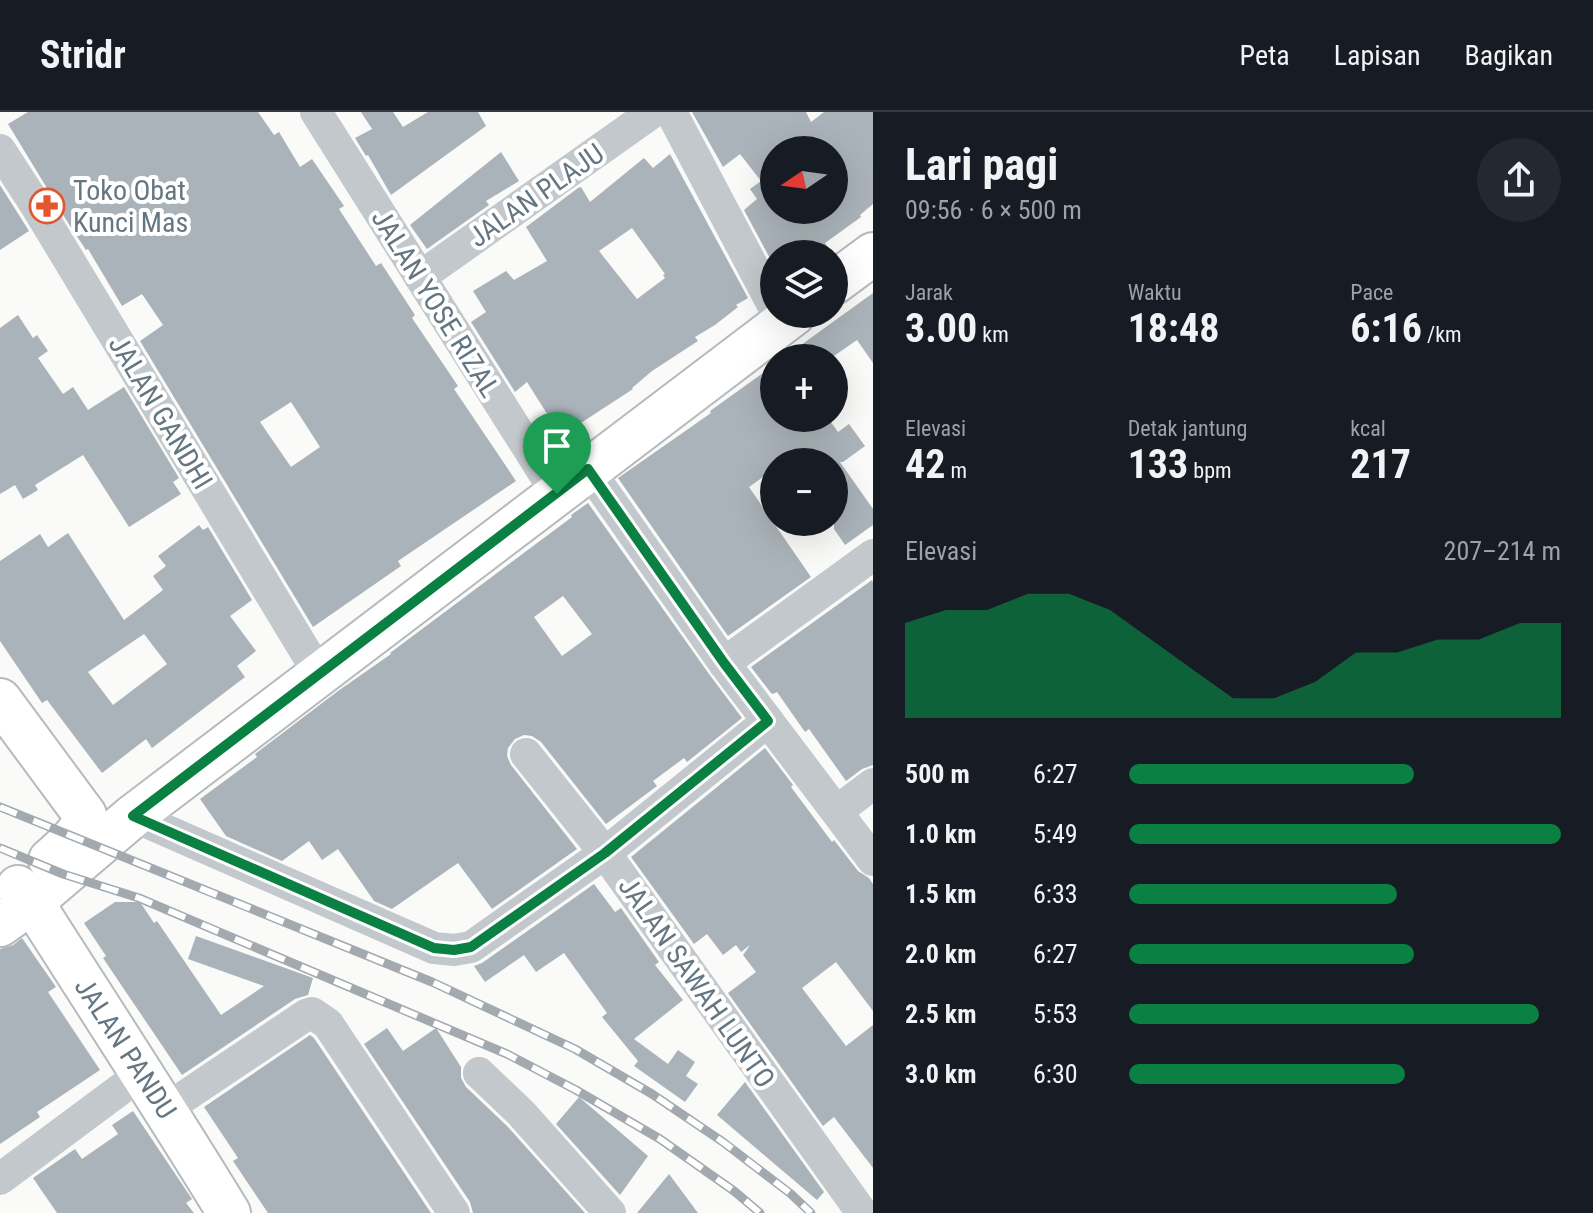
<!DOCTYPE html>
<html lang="id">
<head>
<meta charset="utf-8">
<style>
	body { margin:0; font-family:"Roboto Condensed",sans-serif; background:#242831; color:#f1f3f6; height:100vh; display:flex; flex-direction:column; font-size:30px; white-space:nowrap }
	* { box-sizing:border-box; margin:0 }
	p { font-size:26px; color:#9ea1a6 }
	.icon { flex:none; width:44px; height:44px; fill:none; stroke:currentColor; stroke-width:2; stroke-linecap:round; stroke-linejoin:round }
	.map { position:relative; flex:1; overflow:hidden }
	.drawer { display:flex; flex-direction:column; background:#171b24; width:720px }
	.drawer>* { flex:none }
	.needle { width:52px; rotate:257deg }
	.controls { position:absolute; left:760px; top:24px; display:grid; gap:16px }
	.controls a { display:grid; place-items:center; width:88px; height:88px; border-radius:50%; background:#171b24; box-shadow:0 8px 32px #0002; font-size:40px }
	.pin { position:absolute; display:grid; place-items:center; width:68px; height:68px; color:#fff; margin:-82px -34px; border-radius:50% 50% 50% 0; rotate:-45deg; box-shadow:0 0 8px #0007 }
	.pin .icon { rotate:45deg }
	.round { display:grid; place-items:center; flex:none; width:84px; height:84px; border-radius:42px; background:#242831 }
	.head { display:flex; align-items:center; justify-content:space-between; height:136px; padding:0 32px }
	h1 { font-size:44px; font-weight:700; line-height:60px }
	.metrics { display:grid; grid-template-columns:repeat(3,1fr); gap:12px; height:136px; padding:8px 32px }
	.metrics div { display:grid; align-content:center }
	.metrics b { font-size:40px; font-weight:700 }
	.metrics small { font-size:22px; font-weight:400 }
	.metrics p { font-size:22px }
	.chart { height:224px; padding:16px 32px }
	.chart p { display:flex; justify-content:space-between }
	.chart svg { width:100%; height:144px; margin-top:8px; fill:#0b8043; opacity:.7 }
	ul { padding:0 32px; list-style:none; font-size:26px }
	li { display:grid; grid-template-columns:128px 96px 1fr; align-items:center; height:60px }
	li i { height:20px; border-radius:10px; background:#0b8043 }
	header { display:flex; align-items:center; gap:48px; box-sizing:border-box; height:112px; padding:0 40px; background:#171b24; border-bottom:2px solid #363941 }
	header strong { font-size:38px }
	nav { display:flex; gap:44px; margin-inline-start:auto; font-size:28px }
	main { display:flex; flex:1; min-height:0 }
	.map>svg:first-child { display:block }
	.building { fill:#aab3b9; fill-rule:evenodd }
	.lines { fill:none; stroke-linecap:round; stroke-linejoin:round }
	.major-casing { stroke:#b5babe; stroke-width:46 }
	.minor { stroke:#c3c8cc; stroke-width:32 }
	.major { stroke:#fff; stroke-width:42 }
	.rail-casing { stroke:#a2aab0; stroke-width:9 }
	.rail { stroke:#fff; stroke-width:6; stroke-dasharray:18; stroke-linecap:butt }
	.route-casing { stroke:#fff; stroke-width:16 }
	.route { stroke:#0b8043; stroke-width:10 }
	.labels { text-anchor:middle; stroke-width:8; stroke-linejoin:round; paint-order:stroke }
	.poi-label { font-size:28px; fill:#657683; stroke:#fff; text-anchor:start }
	.street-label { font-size:28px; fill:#657683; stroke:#fff }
</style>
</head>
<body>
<header>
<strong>Stridr</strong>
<nav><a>Peta</a><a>Lapisan</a><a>Bagikan</a></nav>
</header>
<main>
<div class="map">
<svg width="873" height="1101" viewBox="0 0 873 1101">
	<rect width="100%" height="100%" fill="#fafaf8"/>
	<g class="building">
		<path d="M28 0H258L274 23 279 20 300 55 312 47 344 94 339 97 376 154 381 151 415 203 412 206 458 274 454 277 516 369 398 449 401 454 313 515 140 229 163 213 142 182 122 194 88 137 86 138 70 114 8 12ZM291 290 320 335 291 355 260 310Z"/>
		<path d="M361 0H393L403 15 428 0H478L486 14 391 83 368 43 366 44 355 26 372 17Z"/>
		<path d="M692 0H806L811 10 824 0H873V92L860 103 861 105 825 131 833 142H774V154L744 98 757 87 750 77 761 69 740 42 723 55ZM774 38H834V98H774Z"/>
		<path d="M501 40 519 69 486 89 489 93 427 137 410 113Z"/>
		<path d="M670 42 748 186 736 193 738 195 715 213 695 225 698 229 652 259 632 276 633 277 561 324 527 270 515 280 471 210 486 200 473 179 506 159 514 168 547 149 526 115 578 76 581 75 590 90 644 46 653 56ZM632 116 665 162 663 163 665 166 637 187 599 139Z"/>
		<path d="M0 73 29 119 0 138Z"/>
		<path d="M873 181V251L857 228 831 246H783Z"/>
		<path d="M18 203 33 226 37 223 48 239 38 246 63 282 73 275 88 298 124 275 179 366 173 370 181 382 129 415 83 343 35 373 38 378 23 387 15 373 0 382V216Z"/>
		<path d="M774 253V306H828L838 320 849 312 865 334 843 350H840L873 397V413L845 433 834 417V350H774V357L749 375 811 465 728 524 618 366 711 301 710 299Z"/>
		<path d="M588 391 709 562 742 606 687 650 684 646 653 669 657 674 606 712 541 630 532 624 524 623 515 627 508 636 507 644 511 653 577 737 492 797 458 751 392 797 374 789 338 737 322 748 309 729 282 749 226 724 200 687 257 645 255 642 338 579 391 542 390 541 572 405 571 403ZM563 484 592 522 562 544 534 505Z"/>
		<path d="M199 413 203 418 208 415 252 488 230 504 256 539 237 554 245 565 152 636 146 627 102 661 47 588 42 591 0 529V449L40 422 48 435 68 421 124 508 163 478 153 464 166 454 158 444ZM144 522 167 552 113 593 88 560Z"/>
		<path d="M872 468 873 470V653L862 657 846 669 809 617 805 620 777 580 773 582 771 581 751 555Z"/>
		<path d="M765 636 793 673 791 675 832 730 834 728 858 759 869 766 873 772V899L836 850 802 876 846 934 873 913V1056L834 1005 823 1014 728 881 756 860 743 843 750 833 741 840 736 833 723 843 707 822 694 832 631 745Z"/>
		<path d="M594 772 615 800 621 796 659 850 655 853 683 888 634 927 668 952 678 938 695 950 686 964 698 972 685 990 634 954 638 949 602 905 607 901 564 841 536 860 524 843 485 870 474 854 482 851Z"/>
		<path d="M115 790H140L154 811 157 809 221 903 264 874 188 847 196 824 313 866 308 883 295 887 182 963 103 846 106 844 84 811Z"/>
		<path d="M22 826 56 875 48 880 100 958 37 1000 40 1005 0 1032V837L13 833Z"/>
		<path d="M387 916 403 939 436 916 461 955V966L466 975 507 1014 585 1101H473L470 1090 364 932Z"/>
		<path d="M310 923 314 926 431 1101H268L233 1049 238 1046 204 995Z"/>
		<path d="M745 970 824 1080 817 1088 717 1003Z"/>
		<path d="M579 985 648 1044 620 1083 556 1012Z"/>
		<path d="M133 999 192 1087 186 1091 194 1101H57L33 1066 75 1037 82 1047 118 1022 112 1013Z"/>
		<path d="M669 1062 698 1101H637Z"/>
	</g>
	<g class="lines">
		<g class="major-casing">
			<g id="major">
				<path d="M834 171 873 142"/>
				<path d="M0 588 85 703C83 721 63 736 50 748"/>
				<path d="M18 775 32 790C98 894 165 996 229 1101"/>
				<path d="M0 813 32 790 133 704 794 202"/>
			</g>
		</g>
		<g class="minor">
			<path d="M316 0 557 382"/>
			<path d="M671 0 774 195"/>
			<path d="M0 38 35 92 319 562"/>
			<path d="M420 165 653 0"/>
			<path d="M588 357 724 551 873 748"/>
			<path d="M724 551 873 443"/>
			<path d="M526 642 605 741 862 1101"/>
			<path d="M837 699 873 672"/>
			<path d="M133 704 434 836 454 838 471 835 605 741 768 609"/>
			<path d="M479 961 521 1001 610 1101"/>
			<path d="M166 997 306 903 312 901 328 912 454 1101"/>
			<path d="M0 1067 141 962"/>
		</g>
		<use href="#major" class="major"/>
		<g class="rail-casing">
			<g id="rail">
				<path d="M0 695 432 870 575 937 652 982 723 1030 791 1082 811 1101"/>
				<path d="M0 736 63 762 139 786 507 942 576 978 660 1027 734 1079 760 1101"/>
			</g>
		</g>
		<use href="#rail" class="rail"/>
	</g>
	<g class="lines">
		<g class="route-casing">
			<path id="route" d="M588 357 724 551 768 609 605 741 471 835 454 838 434 836 133 704Z"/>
		</g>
		<use href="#route" class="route"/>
	</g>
	<defs>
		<g id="pharmacy-ring" transform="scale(1.8)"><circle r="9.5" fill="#fff" stroke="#e4572e" stroke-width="1.5"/><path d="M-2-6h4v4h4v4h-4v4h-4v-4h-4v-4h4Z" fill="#e4572e"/></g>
	</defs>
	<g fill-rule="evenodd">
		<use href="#pharmacy-ring" x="47" y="94"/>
	</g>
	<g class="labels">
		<g class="poi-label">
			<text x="73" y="88">Toko Obat<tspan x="73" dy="32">Kunci Mas</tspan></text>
		</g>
		<g class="street-label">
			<text transform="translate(536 83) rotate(-35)" y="10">JALAN PLAJU</text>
			<text transform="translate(436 191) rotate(58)" y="10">JALAN YOSE RIZAL</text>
			<text transform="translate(161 300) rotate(59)" y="10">JALAN GANDHI</text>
			<text transform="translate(697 870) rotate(55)" y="10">JALAN SAWAH LUNTO</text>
			<text transform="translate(126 936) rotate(57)" y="10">JALAN PANDU</text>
		</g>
	</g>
</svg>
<div class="controls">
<a><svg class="needle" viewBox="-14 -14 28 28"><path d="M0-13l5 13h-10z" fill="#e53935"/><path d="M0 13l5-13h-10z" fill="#9ea1a6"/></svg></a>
<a><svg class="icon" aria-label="layers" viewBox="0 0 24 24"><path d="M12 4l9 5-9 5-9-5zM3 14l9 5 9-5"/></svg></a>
<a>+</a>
<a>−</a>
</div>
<div class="pin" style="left:557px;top:382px;background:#1e9e55"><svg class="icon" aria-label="arrive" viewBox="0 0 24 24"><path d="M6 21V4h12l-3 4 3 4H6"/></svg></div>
</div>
<section class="drawer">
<div class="head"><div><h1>Lari pagi</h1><p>09:56 · 6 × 500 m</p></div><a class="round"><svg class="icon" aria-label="share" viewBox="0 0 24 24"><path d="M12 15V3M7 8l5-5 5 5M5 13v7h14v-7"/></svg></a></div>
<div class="metrics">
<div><p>Jarak</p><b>3.00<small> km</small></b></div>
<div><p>Waktu</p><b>18:48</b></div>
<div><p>Pace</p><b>6:16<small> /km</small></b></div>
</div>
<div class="metrics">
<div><p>Elevasi</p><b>42<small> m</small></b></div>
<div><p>Detak jantung</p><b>133<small> bpm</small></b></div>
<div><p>kcal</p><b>217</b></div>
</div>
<div class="chart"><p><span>Elevasi</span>207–214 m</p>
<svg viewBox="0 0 160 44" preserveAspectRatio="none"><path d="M0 44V15L10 11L20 11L30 6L40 6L50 11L60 20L70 29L80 38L90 38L100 33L110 24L120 24L130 20L140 20L150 15L160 15V44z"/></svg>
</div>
<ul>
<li><b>500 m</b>6:27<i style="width:66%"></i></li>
<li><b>1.0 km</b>5:49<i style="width:100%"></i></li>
<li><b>1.5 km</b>6:33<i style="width:62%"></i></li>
<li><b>2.0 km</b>6:27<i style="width:66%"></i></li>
<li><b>2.5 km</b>5:53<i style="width:95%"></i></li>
<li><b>3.0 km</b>6:30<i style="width:64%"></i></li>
</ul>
</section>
</main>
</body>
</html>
